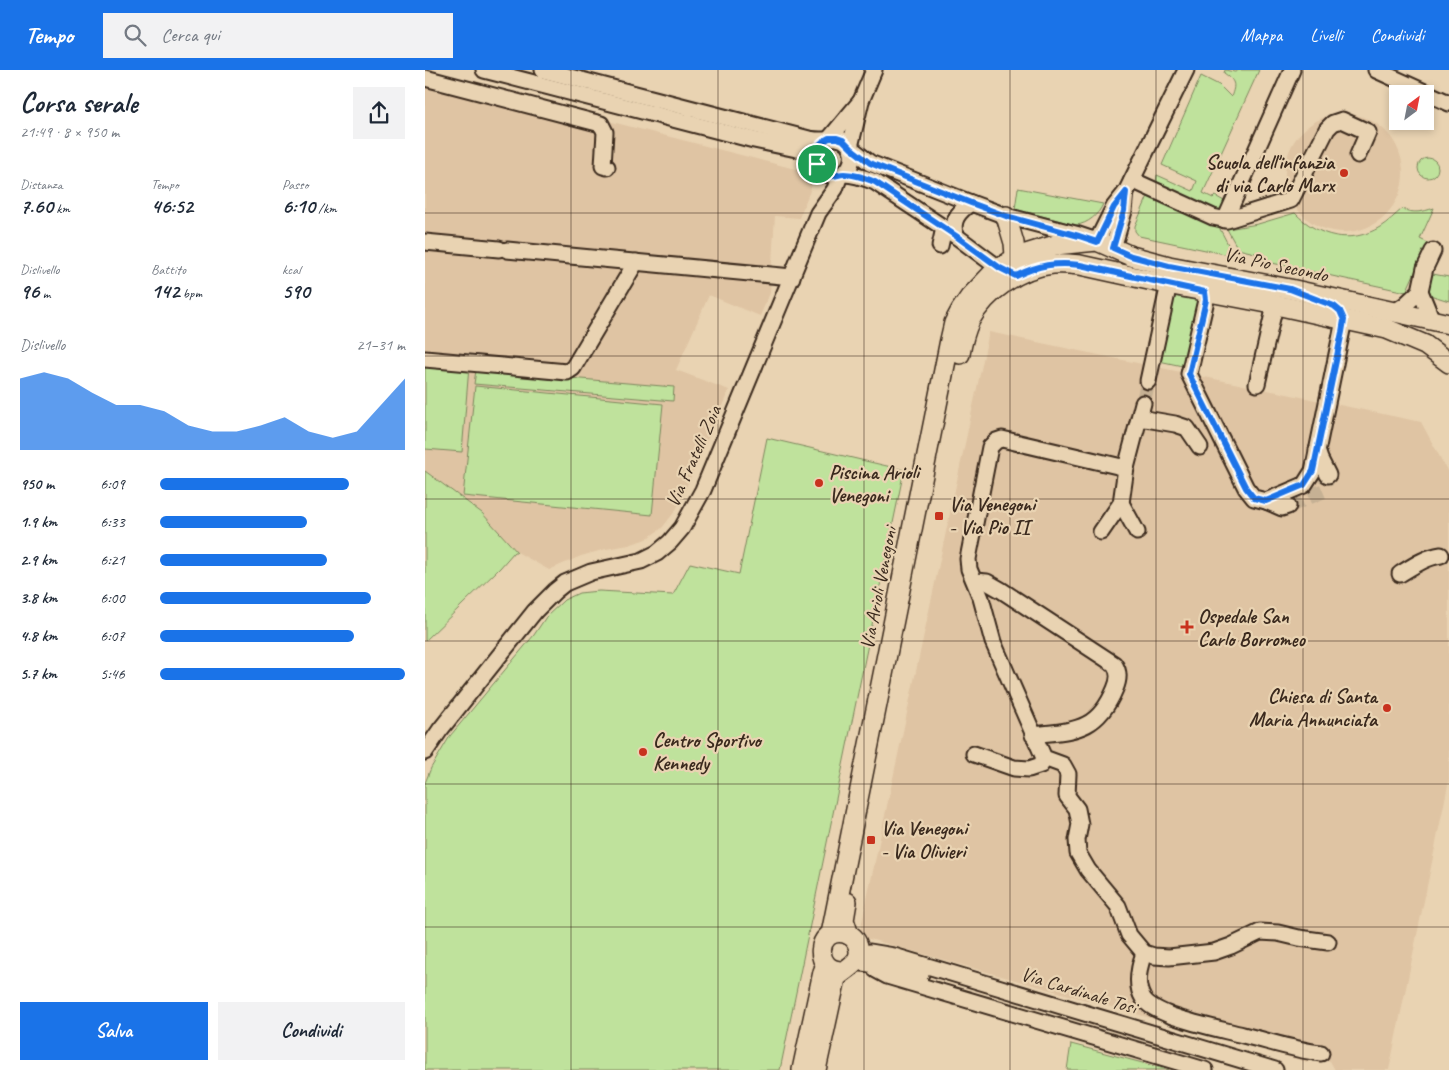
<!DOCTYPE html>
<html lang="it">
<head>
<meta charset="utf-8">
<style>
	body { margin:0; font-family:Caveat,sans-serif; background:#f2f2f3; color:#1f2937; height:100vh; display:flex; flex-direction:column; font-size:19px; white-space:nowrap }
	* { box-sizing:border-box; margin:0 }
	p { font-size:16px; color:#747a83 }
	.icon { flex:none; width:28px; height:28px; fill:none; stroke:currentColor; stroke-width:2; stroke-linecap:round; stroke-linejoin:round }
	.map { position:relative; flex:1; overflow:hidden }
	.side { display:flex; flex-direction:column; background:#fff; width:425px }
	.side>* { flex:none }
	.needle { width:32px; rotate:32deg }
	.controls { position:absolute; left:964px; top:15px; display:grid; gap:10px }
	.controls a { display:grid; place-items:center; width:45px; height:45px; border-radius:0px; background:#fff; box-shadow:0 2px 8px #0003; font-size:25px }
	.pin { position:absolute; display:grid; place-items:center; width:42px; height:42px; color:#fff; margin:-21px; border:2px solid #fff; border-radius:50%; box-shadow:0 1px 5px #0007 }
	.round { display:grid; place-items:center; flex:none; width:52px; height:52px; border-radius:0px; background:#f2f2f3 }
	.summary { display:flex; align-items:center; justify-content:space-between; height:85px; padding:0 20px }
	h1 { font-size:28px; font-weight:800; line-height:38px }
	.metrics { display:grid; grid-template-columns:repeat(3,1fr); gap:8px; height:85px; padding:5px 20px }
	.metrics div { display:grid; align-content:center }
	.metrics b { font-size:21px; font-weight:800 }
	.metrics small { font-size:14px; font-weight:400 }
	.metrics p { font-size:14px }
	.chart { height:140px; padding:10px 20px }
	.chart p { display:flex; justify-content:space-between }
	.chart svg { width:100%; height:90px; margin-top:5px; fill:#1a73e8; opacity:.7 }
	.cta { display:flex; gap:10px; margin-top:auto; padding:10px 20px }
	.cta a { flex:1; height:58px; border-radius:0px; background:#1a73e8; color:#fff; font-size:20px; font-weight:800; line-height:58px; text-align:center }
	.cta a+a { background:#f2f2f3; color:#1f2937 }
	ul { padding:0 20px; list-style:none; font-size:16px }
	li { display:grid; grid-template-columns:80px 60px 1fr; align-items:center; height:38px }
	li i { height:12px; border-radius:6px; background:#1a73e8 }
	header { display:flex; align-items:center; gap:30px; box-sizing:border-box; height:70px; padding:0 25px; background:#1a73e8; color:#fff }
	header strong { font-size:24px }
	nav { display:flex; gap:28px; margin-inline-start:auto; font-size:18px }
	.search { width:350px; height:45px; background:#f2f2f3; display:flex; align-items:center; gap:12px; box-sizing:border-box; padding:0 18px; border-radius:0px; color:#747a83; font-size:19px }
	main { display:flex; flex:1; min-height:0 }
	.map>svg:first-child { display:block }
	.built { fill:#dfc4a3 }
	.green { fill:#bfe29c; stroke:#7d865d }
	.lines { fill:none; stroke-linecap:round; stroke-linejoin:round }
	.minor-tunnel { stroke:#c6b194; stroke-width:15; stroke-dasharray:15 8; stroke-linecap:butt }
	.minor-casing { stroke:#3b2a1e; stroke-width:19 }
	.major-casing { stroke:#3b2a1e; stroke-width:22 }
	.minor { stroke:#e9d3b2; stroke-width:15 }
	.major { stroke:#e9d3b2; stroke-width:19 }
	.route-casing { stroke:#fff; stroke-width:10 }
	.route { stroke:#1a73e8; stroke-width:6 }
	.grid { fill:none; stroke:#3b2a1e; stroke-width:1; stroke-opacity:0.55 }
	.poi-dot { fill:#c8321e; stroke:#e9d3b2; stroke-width:2 }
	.labels { text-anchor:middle; stroke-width:4.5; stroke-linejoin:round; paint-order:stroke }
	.poi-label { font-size:20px; font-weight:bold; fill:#3b2a1e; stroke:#e9d3b2; text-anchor:start }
	.street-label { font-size:20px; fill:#3b2a1e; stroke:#e9d3b2 }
</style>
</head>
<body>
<header>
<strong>Tempo</strong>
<div class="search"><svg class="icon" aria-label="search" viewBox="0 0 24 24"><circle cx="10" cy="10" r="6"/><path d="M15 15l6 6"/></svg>Cerca qui</div>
<nav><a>Mappa</a><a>Livelli</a><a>Condividi</a></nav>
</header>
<main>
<section class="side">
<div class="summary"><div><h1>Corsa serale</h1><p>21:49 · 8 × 950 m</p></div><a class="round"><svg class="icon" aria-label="share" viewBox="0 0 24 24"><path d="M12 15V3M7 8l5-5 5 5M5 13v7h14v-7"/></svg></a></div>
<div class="metrics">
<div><p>Distanza</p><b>7.60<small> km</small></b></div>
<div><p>Tempo</p><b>46:52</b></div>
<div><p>Passo</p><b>6:10<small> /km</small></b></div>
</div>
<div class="metrics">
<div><p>Dislivello</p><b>96<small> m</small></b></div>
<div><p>Battito</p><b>142<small> bpm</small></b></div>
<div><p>kcal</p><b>590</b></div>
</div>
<div class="chart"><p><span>Dislivello</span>21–31 m</p>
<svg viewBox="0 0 160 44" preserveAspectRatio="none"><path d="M0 44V9L10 6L20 9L30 16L40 22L50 22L60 25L70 32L80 35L90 35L100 32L110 28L120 35L130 38L140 35L150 22L160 9V44z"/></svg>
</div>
<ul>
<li><b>950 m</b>6:09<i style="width:77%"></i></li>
<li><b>1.9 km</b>6:33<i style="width:60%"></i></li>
<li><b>2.9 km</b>6:21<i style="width:68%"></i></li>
<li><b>3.8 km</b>6:00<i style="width:86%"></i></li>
<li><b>4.8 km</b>6:07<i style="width:79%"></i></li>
<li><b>5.7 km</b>5:46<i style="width:100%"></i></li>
</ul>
<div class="cta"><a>Salva</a><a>Condividi</a></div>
</section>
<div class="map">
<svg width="1024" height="1000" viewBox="0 0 1024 1000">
	<rect width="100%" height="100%" fill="#e9d3b2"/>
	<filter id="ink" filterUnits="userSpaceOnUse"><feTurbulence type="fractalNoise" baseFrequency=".02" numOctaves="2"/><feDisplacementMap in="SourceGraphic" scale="10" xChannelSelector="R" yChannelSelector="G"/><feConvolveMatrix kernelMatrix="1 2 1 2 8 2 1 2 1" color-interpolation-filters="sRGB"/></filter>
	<g filter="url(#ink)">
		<g class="built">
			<path d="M0 4 378 101 385 104 388 110 386 118 374 148 350 146 345 223 335 246 284 225 251 300 304 320 251 440 237 458 221 469 204 475 181 479 156 486 124 500 92 482 57 443 0 401Z"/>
			<circle cx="919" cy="103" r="59"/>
			<path d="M564 262 996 352 1024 404V710L964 1000H910L905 991 889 986 882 992 434 866Z"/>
		</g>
		<g class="green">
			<path d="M800 0 810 2 814 0H834L778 123 788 128 790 126 801 132 797 140 793 141 731 112 732 105 768 121 772 111 737 95 776 6 794 15 806 27C811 14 810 11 799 3Z"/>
			<circle cx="1003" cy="98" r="10"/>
			<path d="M593 118 678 134C674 144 663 154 651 155L590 139Z"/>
			<path d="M723 126 794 157 809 186 714 166 710 161V156Z"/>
			<path d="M1009 138 995 169 1003 173 981 222 833 190 834 184 813 179 802 159 833 154 870 143C893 167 926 175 955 157 963 152 970 145 977 139 989 144 997 142 1009 138Z"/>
			<path d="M1002 203 1024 207V231L1005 225Z"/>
			<path d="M747 226 775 231 762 297 734 291Z"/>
			<path d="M0 293 44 297 37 382 0 379Z"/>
			<path d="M51 300 249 317 248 331 49 314Z"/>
			<path d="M50 316 238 334 227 445 38 426Z"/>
			<path d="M342 368 479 400 355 1000H0V713L6 698 25 666 109 565 121 547 139 530 154 523 174 521 248 525 265 493 314 504Z"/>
			<path d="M0 401 57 443 92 482H89L75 498 0 571Z"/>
			<path d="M646 974 744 1000H642Z"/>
		</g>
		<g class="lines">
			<g class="minor-tunnel">
				<path d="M718 333 723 311"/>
				<path d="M863 436 898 421 903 405"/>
			</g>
			<g class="minor-casing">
				<g id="minor">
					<path d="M59 0 329 70 381 81 392 94"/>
					<path d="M118 0 384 69C389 70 395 70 400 70 405 69 408 67 412 68 431 71 432 95 417 104"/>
					<path d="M951 0 1024 33"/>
					<path d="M0 8 176 54 180 62 178 96 182 97"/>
					<path d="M404 69 435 32"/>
					<path d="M425 77 436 31 449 0"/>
					<path d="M427 79 445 93 546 133 581 146 654 165 672 171 689 137 701 122"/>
					<path d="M393 97C403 109 407 104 419 104 429 104 440 108 450 112L531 166 575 199"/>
					<path d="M707 110 788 147 802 150 866 130 902 59 908 53 917 50 943 62 933 85"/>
					<path d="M800 150 867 0"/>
					<path d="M531 166C525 151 534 141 546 133"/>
					<path d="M0 172 74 179"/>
					<path d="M515 176 519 158"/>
					<path d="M688 178 699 141 701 122 761 0"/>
					<path d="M82 180 367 207"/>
					<path d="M780 221 781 230 764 304 821 418 829 428 841 431 879 415 888 401 919 250"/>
					<path d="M995 221 1007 250"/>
					<path d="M969 242 980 235 995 221 1000 198 1008 181"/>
					<path d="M0 289 142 302 148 298 211 192"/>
					<path d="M723 311 742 223V214"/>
					<path d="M832 314 850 235"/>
					<path d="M718 333 701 398 577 369 571 371 565 377 543 489 544 499 556 528 568 572 619 688 638 695 643 704 642 726 652 739 655 754 652 770 653 783 663 800 693 836 704 865 719 883 729 886 744 887 789 882 806 876 835 862 853 863 874 868 903 872"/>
					<path d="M715 348 750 354 762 358 775 377"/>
					<path d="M892 380 895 389 903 405"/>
					<path d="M841 431 857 438 863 436"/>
					<path d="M696 433 712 462"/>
					<path d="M676 462 696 433 701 398"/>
					<path d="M975 504C988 496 1001 487 1016 485"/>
					<path d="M550 511 562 512 576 520 689 594C695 602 694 610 690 619 672 662 649 660 608 665"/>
					<path d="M0 682 15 660 110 541 130 521 140 513 166 502 216 491 232 483 245 472 257 458 278 420 393 143 410 119 415 105"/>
					<path d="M549 684 589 698 604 699 616 695 619 688"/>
					<path d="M445 882 469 886 850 1000"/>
					<path d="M719 883C714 897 710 915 718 928 723 937 738 942 747 946 770 954 794 959 818 965 844 971 869 980 896 983"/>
					<path d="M431 892 478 899 496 904"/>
					<path d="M451 900 462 906 780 1000"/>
				</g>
			</g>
			<g class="major-casing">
				<g id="major">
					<path d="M581 146 589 173 591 198"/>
					<path d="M535 284C537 272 540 261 545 250 561 221 595 197 628 194 637 193 646 194 655 195L742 214 842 233 962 259 1000 275 1024 293"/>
					<path d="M422 832 419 850 424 865"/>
					<path d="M406 864 525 270 529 253 536 240 545 227 566 205 591 187 630 175 672 171 706 186 744 196 865 219 1024 254"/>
					<path d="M377 1000 398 902 401 895"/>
					<path d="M391 1000 411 908C420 898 439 893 433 876 431 869 426 864 419 863 391 857 387 902 418 901"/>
				</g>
			</g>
			<use href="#minor" class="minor"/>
			<use href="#major" class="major"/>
		</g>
	</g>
	<g class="lines" filter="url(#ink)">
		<g class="route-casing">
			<path id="route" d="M404 68H412L418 70 427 79 445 93 546 133 581 146 654 166 672 172 689 137 701 122 699 141 688 178 706 186 744 196 865 219 909 236 915 241 919 250 917 262 888 401 879 415 841 431 829 428 821 418 764 304 781 230 780 222 655 195C631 192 613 195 591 206L575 198 531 166 450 112C440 108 430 104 419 104 415 104 411 106 407 106 398 105 390 96 390 87 390 78 396 72 404 68Z"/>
		</g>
		<use href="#route" class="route"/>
	</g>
	<path class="grid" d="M146 0V1000M293 0V1000M439 0V1000M585 0V1000M731 0V1000M878 0V1000M0 143H1024M0 286H1024M0 429H1024M0 571H1024M0 714H1024M0 857H1024"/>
	<g class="poi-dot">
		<circle cx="919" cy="103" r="5"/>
		<circle cx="394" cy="413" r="5"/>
		<rect x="509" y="441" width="10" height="10" rx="2.5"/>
		<path d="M759.5 549.5h5v5h5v5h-5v5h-5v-5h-5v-5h5z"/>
		<circle cx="962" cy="638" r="5"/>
		<circle cx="218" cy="682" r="5"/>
		<rect x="441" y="765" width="10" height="10" rx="2.5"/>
	</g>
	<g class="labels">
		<g class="poi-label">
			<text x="909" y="99" text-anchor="end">Scuola dell'infanzia<tspan x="909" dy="23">di via Carlo Marx</tspan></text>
			<text x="404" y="409">Piscina Arioli<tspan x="404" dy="23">Venegoni</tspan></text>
			<text x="524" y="441">Via Venegoni<tspan x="524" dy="23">- Via Pio II</tspan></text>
			<text x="773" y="553">Ospedale San<tspan x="773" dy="23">Carlo Borromeo</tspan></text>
			<text x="952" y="633" text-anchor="end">Chiesa di Santa<tspan x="952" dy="23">Maria Annunciata</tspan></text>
			<text x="228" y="677">Centro Sportivo<tspan x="228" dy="23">Kennedy</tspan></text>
			<text x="456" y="765">Via Venegoni<tspan x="456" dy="23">- Via Olivieri</tspan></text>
		</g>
		<g class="street-label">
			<text transform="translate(851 194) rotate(12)" y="7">Via Pio Secondo</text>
			<text transform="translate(268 386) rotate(-66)" y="7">Via Fratelli Zoia</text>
			<text transform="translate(453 518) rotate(-79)" y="7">Via Arioli Venegoni</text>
			<text transform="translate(654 920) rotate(17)" y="7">Via Cardinale Tosi</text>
		</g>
	</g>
</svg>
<div class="controls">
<a><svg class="needle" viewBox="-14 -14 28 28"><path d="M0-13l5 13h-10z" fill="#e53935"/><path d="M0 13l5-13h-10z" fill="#747a83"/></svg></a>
</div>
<div class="pin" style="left:392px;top:94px;background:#1e9e55"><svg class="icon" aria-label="arrive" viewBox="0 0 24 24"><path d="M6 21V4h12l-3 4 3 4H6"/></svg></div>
</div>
</main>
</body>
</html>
